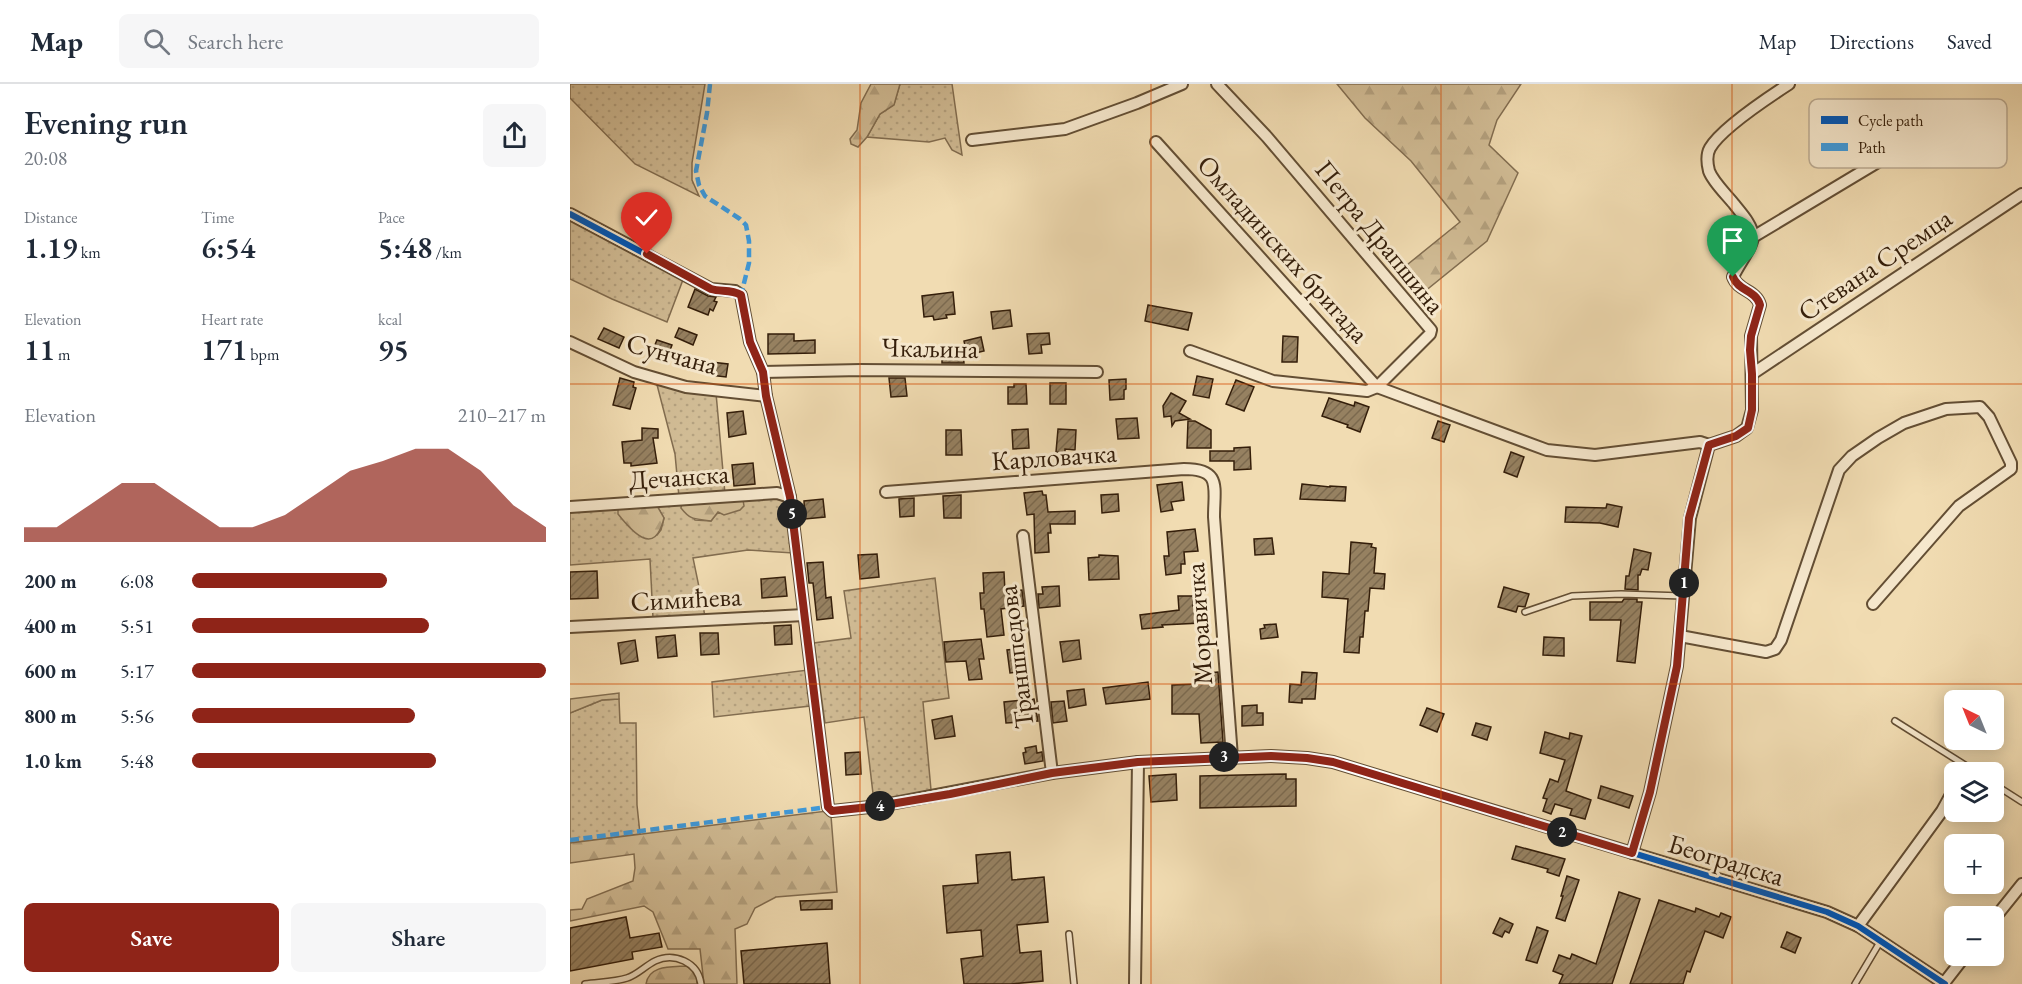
<!DOCTYPE html>
<html lang="en">
<head>
<meta charset="utf-8">
<style>
	body { margin:0; font-family:"EB Garamond",serif; background:#f6f6f7; color:#1f2937; height:100vh; display:flex; flex-direction:column; font-size:22px; white-space:nowrap }
	* { box-sizing:border-box; margin:0 }
	p { font-size:20px; color:#747a83 }
	.icon { flex:none; width:33px; height:33px; fill:none; stroke:currentColor; stroke-width:2; stroke-linecap:round; stroke-linejoin:round }
	.map { position:relative; flex:1; overflow:hidden }
	.side { display:flex; flex-direction:column; background:#fff; width:570px }
	.side>* { flex:none }
	.needle { width:39px; rotate:317deg }
	.controls { position:absolute; left:1374px; top:606px; display:grid; gap:12px }
	.controls a { display:grid; place-items:center; width:60px; height:60px; border-radius:9px; background:#fff; box-shadow:0 3px 15px #0003; font-size:30px }
	.pin { position:absolute; display:grid; place-items:center; width:51px; height:51px; color:#fff; margin:-62px -26px; border-radius:50% 50% 50% 0; rotate:-45deg; box-shadow:0 0 6px #0007 }
	.pin .icon { rotate:45deg }
	.km { position:absolute; width:30px; height:30px; margin:-15px; border-radius:50%; background:#222; color:#fff; font-size:16px; line-height:30px; text-align:center }
	.round { display:grid; place-items:center; flex:none; width:63px; height:63px; border-radius:9px; background:#f6f6f7 }
	.headline { display:flex; align-items:center; justify-content:space-between; height:102px; padding:0 24px }
	h1 { font-size:33px; font-weight:600; line-height:45px }
	.figures { display:grid; grid-template-columns:repeat(3,1fr); gap:9px; height:102px; padding:6px 24px }
	.figures div { display:grid; align-content:center }
	.figures b { font-size:30px; font-weight:600 }
	.figures small { font-size:16px; font-weight:400 }
	.figures p { font-size:16px }
	.chart { height:168px; padding:12px 24px }
	.chart p { display:flex; justify-content:space-between }
	.chart svg { width:100%; height:108px; margin-top:6px; fill:#8f2418; opacity:.7 }
	.cta { display:flex; gap:12px; margin-top:auto; padding:12px 24px }
	.cta a { flex:1; height:69px; border-radius:9px; background:#8f2418; color:#fff; font-size:24px; font-weight:600; line-height:69px; text-align:center }
	.cta a+a { background:#f6f6f7; color:#1f2937 }
	ul { padding:0 24px; list-style:none; font-size:20px }
	li { display:grid; grid-template-columns:96px 72px 1fr; align-items:center; height:45px }
	li i { height:15px; border-radius:8px; background:#8f2418 }
	header { display:flex; align-items:center; gap:36px; box-sizing:border-box; height:84px; padding:0 30px; background:#fff; border-bottom:2px solid #e0e1e3 }
	header strong { font-size:28px }
	nav { display:flex; gap:33px; margin-inline-start:auto; font-size:21px }
	.search { width:420px; height:54px; background:#f6f6f7; display:flex; align-items:center; gap:15px; box-sizing:border-box; padding:0 21px; border-radius:9px; color:#747a83; font-size:22px }
	main { display:flex; flex:1; min-height:0 }
	.map>svg:first-child { display:block }
	.grass { fill:url(#grass-dots); stroke:#826d50; stroke-width:1.5 }
	.forest { fill:url(#forest-firs); stroke:#826d50; stroke-width:1.5 }
	.building { fill:url(#building-hatch); stroke:#341e0a; stroke-width:1.5 }
	.lines { fill:none; stroke-linecap:round; stroke-linejoin:round }
	.lane-casing { stroke:#634e34; stroke-width:8 }
	.street-casing { stroke:#634e34; stroke-width:14 }
	.lane { stroke:#f6e8cd; stroke-width:5 }
	.street { stroke:#f6e8cd; stroke-width:10 }
	.quiet { stroke:#3e9bde; stroke-width:4.5; stroke-dasharray:9 4.5; stroke-linecap:butt }
	.cycleway-casing { stroke:#f6e8cd; stroke-width:10 }
	.cycleway { stroke:#0057b8; stroke-width:6 }
	.route-casing { stroke:#fff; stroke-width:12 }
	.route { stroke:#8f2418; stroke-width:8 }
	.grid { fill:none; stroke:#d6530c; stroke-width:1.5; stroke-opacity:0.55 }
	.labels { text-anchor:middle; stroke-width:6; stroke-linejoin:round; paint-order:stroke }
	.street-label { font-size:27px; fill:#341e0a; stroke:#f6e8cd }
	.key { fill:#f6e8cd; stroke:#bcab92; stroke-width:1.5 }
	.key-label { font-size:16px; fill:#341e0a }
</style>
</head>
<body>
<header>
<strong>Map</strong>
<div class="search"><svg class="icon" aria-label="search" viewBox="0 0 24 24"><circle cx="10" cy="10" r="6"/><path d="M15 15l6 6"/></svg>Search here</div>
<nav><a>Map</a><a>Directions</a><a>Saved</a></nav>
</header>
<main>
<section class="side">
<div class="headline"><div><h1>Evening run</h1><p>20:08</p></div><a class="round"><svg class="icon" aria-label="share" viewBox="0 0 24 24"><path d="M12 15V3M7 8l5-5 5 5M5 13v7h14v-7"/></svg></a></div>
<div class="figures">
<div><p>Distance</p><b>1.19<small> km</small></b></div>
<div><p>Time</p><b>6:54</b></div>
<div><p>Pace</p><b>5:48<small> /km</small></b></div>
</div>
<div class="figures">
<div><p>Elevation</p><b>11<small> m</small></b></div>
<div><p>Heart rate</p><b>171<small> bpm</small></b></div>
<div><p>kcal</p><b>95</b></div>
</div>
<div class="chart"><p><span>Elevation</span>210–217 m</p>
<svg viewBox="0 0 160 44" preserveAspectRatio="none"><path d="M0 44V38L10 38L20 29L30 20L40 20L50 29L60 38L70 38L80 33L90 24L100 15L110 11L120 6L130 6L140 15L150 29L160 38V44z"/></svg>
</div>
<ul>
<li><b>200 m</b>6:08<i style="width:55%"></i></li>
<li><b>400 m</b>5:51<i style="width:67%"></i></li>
<li><b>600 m</b>5:17<i style="width:100%"></i></li>
<li><b>800 m</b>5:56<i style="width:63%"></i></li>
<li><b>1.0 km</b>5:48<i style="width:69%"></i></li>
</ul>
<div class="cta"><a>Save</a><a>Share</a></div>
</section>
<div class="map">
<svg width="1452" height="900" viewBox="0 0 1452 900">
	<defs>
		<pattern id="grass-dots" width="8" height="8" patternUnits="userSpaceOnUse" patternTransform="scale(1.5)"><rect width="8" height="8" fill="#d1bc95"/><path d="M2 2h.1M6 6h.1" fill="none" stroke="#b4a17f" stroke-width="1.8" stroke-linecap="round"/></pattern>
		<pattern id="forest-firs" width="22" height="20" patternUnits="userSpaceOnUse" patternTransform="scale(1.5)"><rect width="22" height="20" fill="#d1bc95"/><path d="M5 1l3.5 6h-7zM16 11l3.5 6h-7z" fill="#b4a17f"/></pattern>
		<pattern id="building-hatch" width="6" height="6" patternUnits="userSpaceOnUse" patternTransform="scale(1.5)"><rect width="6" height="6" fill="#968161"/><path d="M-1 1l2-2M0 6l6-6M5 7l2-2" fill="none" stroke="#7b694e"/></pattern>
	</defs>
	<rect width="100%" height="100%" fill="#f1dcb2"/>
	<filter id="stains"><feTurbulence type="fractalNoise" baseFrequency=".00333" numOctaves="4"/><feColorMatrix values="0 0 0 0 .2 0 0 0 0 .09 0 0 0 0 .02 0 0 0 .5 -.17"/></filter>
	<radialGradient id="worn" r=".72"><stop offset=".6" stop-color="#630" stop-opacity="0"/><stop offset="1" stop-color="#630" stop-opacity=".3"/></radialGradient>
	<g class="grass">
		<path d="M0 0H135L122 79V96L129 112 65 80 0 14Z"/>
		<path d="M330 0H382L392 71 382 66 375 54 359 58 297 53 310 30 324 20Z"/>
		<path d="M0 134 114 193 97 238 42 215 0 195Z"/>
		<path d="M86 297 146 309 155 410 109 413 105 370Z"/>
		<path d="M206 412 218 415 223 469 178 466 123 474 135 532 83 534 80 475 0 481V426L48 424 87 451 91 446 94 434 86 420 112 419 125 436 141 437C154 416 184 415 206 412Z"/>
		<path d="M365 494 379 614 353 618 361 706 304 718 294 633 255 639 244 559 281 554 274 507Z"/>
		<path d="M238 586 240 622 144 633 142 598Z"/>
		<path d="M49 615 50 639H66L67 721 70 750 0 759V629L32 616Z"/>
	</g>
	<g class="forest">
		<path d="M301 0H330L324 21 310 30 297 53 288 63 281 60 280 55 287 46 291 19Z"/>
		<path d="M767 0H951L927 36 919 61 948 89 917 157 849 212 827 189 890 138 841 77 795 34Z"/>
		<path d="M173 416 174 422 170 426 154 431 148 428 141 437C126 434 122 438 111 424L112 419Z"/>
		<path d="M86 420 94 434C85 473 63 449 48 430V424Z"/>
		<path d="M49 609V615L32 616 0 629V615Z"/>
		<path d="M257 727 261 732 267 808 206 813 185 824 177 840 165 845 167 900H134L130 865H98L83 828 74 822 0 837V826L12 825 17 815 63 797 65 784 64 770 0 779V759Z"/>
		<path d="M116 882 126 889 127 900H76C79 881 101 883 116 882Z"/>
	</g>
	<g class="building">
		<path d="M125 205 138 212 146 213 144 217 147 218 143 227 140 225 138 231 118 223Z"/>
		<path d="M383 208 385 230 376 231 377 234 364 236 363 232 354 233 352 212Z"/>
		<path d="M578 221 622 229 618 246 575 237Z"/>
		<path d="M440 226 442 242 423 245 421 228Z"/>
		<path d="M34 244 54 253 49 264 28 255Z"/>
		<path d="M109 244 127 251 123 261 105 253Z"/>
		<path d="M479 249 480 260 471 261 472 269 459 270 457 250Z"/>
		<path d="M198 250H224V257L245 256V269L198 270Z"/>
		<path d="M713 252 728 253 727 278H712Z"/>
		<path d="M411 253 414 267 397 271 394 257Z"/>
		<path d="M87 256 102 261 97 274 82 268Z"/>
		<path d="M372 269H393L394 279H372Z"/>
		<path d="M141 278 158 280 156 293 140 291Z"/>
		<path d="M627 292 643 295 639 314 623 311Z"/>
		<path d="M50 294 64 298 63 303 66 304 60 325 43 321Z"/>
		<path d="M319 294H335L337 312 321 313Z"/>
		<path d="M556 295V305L554 306V315L540 316 539 296Z"/>
		<path d="M666 296 684 303 674 327 656 320Z"/>
		<rect x="480" y="299" width="16" height="21"/>
		<path d="M444 300H456L457 320H438V303H444Z"/>
		<path d="M601 309 616 317 609 329 620 335 605 337 602 342 601 332 594 333 593 322Z"/>
		<path d="M759 314 784 322 785 318 799 323 790 348 777 343 778 341 752 332Z"/>
		<path d="M173 327 176 350 159 353 157 329Z"/>
		<path d="M567 334 569 354 548 355 546 335Z"/>
		<path d="M618 337H625L641 346V364H617Z"/>
		<path d="M868 337 880 341 874 358 862 354Z"/>
		<path d="M72 344 88 345V354H83L87 379 61 382V379H54L52 358 72 356Z"/>
		<path d="M458 345 459 364 443 365 442 346Z"/>
		<path d="M488 345 506 346 505 366 495 365V369L486 368Z"/>
		<path d="M376 346H391L392 371H376Z"/>
		<path d="M680 363 681 385 664 386V377H640V367H664V364Z"/>
		<path d="M941 368 954 373 947 393 934 388Z"/>
		<path d="M183 379 185 400 164 402 162 381Z"/>
		<path d="M612 398 614 416 601 418 603 426 591 428 587 401Z"/>
		<path d="M732 400 760 403V402L776 403 775 417 730 415Z"/>
		<path d="M472 407 473 411H476L478 428 505 427V440H480L481 449H478L479 468 465 469 464 430 457 431 454 409Z"/>
		<path d="M548 410 549 427 532 429 531 411Z"/>
		<path d="M391 411V434H374L373 412Z"/>
		<path d="M344 414V432L330 433 329 415Z"/>
		<path d="M253 415 255 433 235 435 234 417Z"/>
		<path d="M1037 420 1052 423 1048 443 1030 439 995 438 996 423 1036 424Z"/>
		<path d="M625 445 628 467 614 468 615 480H611V489L596 491 594 472H599L597 448Z"/>
		<path d="M702 454 704 470 685 471 684 455Z"/>
		<path d="M781 458 802 460 801 463 806 464 804 489 815 490 814 505 800 504 798 527H795L793 553H790L789 569 774 568 778 515 752 513 753 488 779 490Z"/>
		<path d="M1064 465 1081 469 1078 486 1072 485 1070 491H1068V506L1055 505 1056 492H1059Z"/>
		<path d="M307 470 309 493 290 495 288 471Z"/>
		<path d="M529 471 548 472 549 495 519 496 518 474 529 473Z"/>
		<path d="M253 478 256 514 261 513 263 534 247 536 243 499H239L237 479Z"/>
		<path d="M27 487 28 514 0 515V488Z"/>
		<path d="M434 488 435 508 452 506 454 522 431 525 434 551 417 553 414 525H411L410 509H414L413 489Z"/>
		<path d="M215 493 217 512 192 514 191 495Z"/>
		<path d="M489 502 490 522 469 524 468 510H473L472 503Z"/>
		<path d="M934 503 959 510 955 523 948 522 946 528 928 523Z"/>
		<path d="M608 512H623V522L630 521 631 539 592 541 593 543 572 545 570 531 609 526Z"/>
		<path d="M1054 515H1067V518H1072L1065 579 1047 577 1051 536H1020V518H1052Z"/>
		<path d="M706 540 708 553 691 555 690 545 695 544 694 541Z"/>
		<path d="M221 541 222 560 205 561 204 542Z"/>
		<path d="M130 549H148L149 570 131 571Z"/>
		<path d="M105 551 107 572 88 574 86 553Z"/>
		<path d="M974 553 994 554V572L973 571Z"/>
		<path d="M411 555 414 575H409L412 595 399 596 396 577 376 578 374 558Z"/>
		<path d="M65 556 68 577 51 580 48 559Z"/>
		<path d="M509 556 511 575 493 578 490 558Z"/>
		<path d="M455 564 457 587 440 589 437 566Z"/>
		<path d="M648 588 653 658 631 659 629 630H602V601L627 600 626 590Z"/>
		<path d="M732 588 747 589 745 615H732V619L719 618 720 600 731 601Z"/>
		<path d="M578 598 580 615 536 620 533 604Z"/>
		<path d="M514 605 516 621 499 624 497 607Z"/>
		<path d="M464 615 468 637 436 639 434 618Z"/>
		<path d="M494 617 497 637 483 639 481 618Z"/>
		<path d="M687 621V629H693V641L672 642V622Z"/>
		<path d="M857 624 874 630 867 648 850 641Z"/>
		<path d="M382 632 385 652 365 655 362 636Z"/>
		<path d="M906 639 921 643 917 656 902 651Z"/>
		<path d="M975 648 999 655 1000 649 1012 652 996 707 1021 716 1015 735 1000 731 1002 725 985 720 981 730 973 727 977 715 973 714 980 695 988 698 995 676 970 669Z"/>
		<path d="M466 662 467 669 472 668 473 677 455 680 453 669 456 668 455 664Z"/>
		<path d="M290 668 291 690 276 691 275 669Z"/>
		<path d="M606 690 607 716 581 718 579 692Z"/>
		<path d="M716 690V695H726V722L630 724V692Z"/>
		<path d="M1031 702 1063 712 1059 724 1028 714Z"/>
		<path d="M946 762 995 775 989 792 977 788 978 785 942 775Z"/>
		<path d="M440 768 442 796 474 793 478 838 447 841 450 869 471 867 473 897 441 900H394L391 875 413 872 411 846 377 849 373 802 408 799 406 771Z"/>
		<path d="M997 792 1009 796 995 837 986 834 993 812H991Z"/>
		<path d="M1049 808 1070 815 1042 900H989L993 891 983 887 989 871 1000 875 1002 870 1026 880Z"/>
		<path d="M262 816V825L231 826 230 817Z"/>
		<path d="M1089 816 1125 828 1126 824 1149 833 1151 829 1161 833 1153 854 1135 847 1120 888 1117 887 1113 900H1060Z"/>
		<path d="M56 833 60 854 89 849 92 863 62 868 63 875 0 887V844Z"/>
		<path d="M930 834 943 840 939 849 935 847 932 853 923 849Z"/>
		<path d="M967 843 978 847 967 879 956 876Z"/>
		<path d="M1217 848 1231 854 1225 869 1211 863Z"/>
		<path d="M257 859 260 900H174L171 867Z"/>
	</g>
	<g class="lines">
		<g class="lane-casing">
			<g id="lane">
				<path d="M955 528 1002 512 1051 510 1113 512"/>
				<path d="M1325 637 1406 688"/>
				<path d="M1424 700 1452 718"/>
				<path d="M499 850 504 900"/>
				<path d="M15 900C29 898 44 898 57 894 67 891 75 882 85 877 104 868 128 878 131 900"/>
				<path d="M1285 900 1310 858"/>
			</g>
		</g>
		<g class="street-casing">
			<g id="street">
				<path d="M402 56 495 45 567 19 612 0"/>
				<path d="M586 58 807 303 977 366 1025 371 1130 358 1139 361"/>
				<path d="M0 130 141 205 165 207 171 211 180 258 193 288 196 312 220 413 258 723 262 727 309 722 482 689 568 678 701 672 737 674 763 678 1257 828 1288 842 1375 900"/>
				<path d="M1183 153 1398 24"/>
				<path d="M0 258 64 288 116 303 196 312"/>
				<path d="M620 267 703 297 797 307 807 303 860 250 861 246 697 53 647 0"/>
				<path d="M193 288 291 286 527 288"/>
				<path d="M1182 290 1452 110"/>
				<path d="M1139 361 1166 352 1177 344 1182 326 1181 252 1190 221C1186 206 1168 207 1163 193 1168 181 1183 163 1183 152 1182 140 1170 128 1164 120 1156 110 1143 98 1139 87 1137 79 1136 71 1140 64 1151 45 1199 13 1219 0"/>
				<path d="M316 408 614 385C652 385 644 403 644 433L662 673"/>
				<path d="M0 423 207 409 220 413"/>
				<path d="M453 452 482 689"/>
				<path d="M0 543 234 531"/>
				<path d="M1110 552 1196 568 1205 565 1211 556 1269 386 1282 372 1308 354 1334 339 1376 325 1410 323 1419 333 1441 379V385L1389 422 1303 520"/>
				<path d="M1062 769 1080 708 1107 582 1120 434 1139 361"/>
				<path d="M1424 835 1452 800"/>
				<path d="M1288 842 1372 727 1384 705"/>
				<path d="M1374 899 1395 872"/>
				<path d="M565 900 568 678"/>
			</g>
		</g>
		<use href="#lane" class="lane"/>
		<use href="#street" class="street"/>
		<g class="quiet">
			<path d="M140 0 137 29 126 87 129 101 135 112 170 135 176 141 179 157V179L171 211"/>
			<path d="M0 756 258 723"/>
		</g>
		<g class="cycleway-casing">
			<path id="cycleway" d="M0 130 141 205 165 207 171 211 180 258 193 288 196 312 220 413 258 723 262 727 309 722 482 689 568 678 701 672 737 674 763 678 1257 828 1288 842 1375 900"/>
		</g>
		<use href="#cycleway" class="cycleway"/>
	</g>
	<g class="lines">
		<g class="route-casing">
			<path id="route" d="M77 170 141 205C151 208 161 205 171 211L180 258 193 288 196 312 220 413 258 723 262 727 309 722 380 710 482 689 568 678 701 672 737 674 763 678 1062 769 1080 708 1107 582 1119 434 1139 361 1166 352 1178 344 1182 326V290L1180 266 1181 252 1190 221C1186 206 1168 207 1163 193"/>
		</g>
		<use href="#route" class="route"/>
	</g>
	<path class="grid" d="M290 0V900M581 0V900M871 0V900M1162 0V900M0 300H1452M0 600H1452"/>
	<g class="labels">
		<g class="street-label">
			<text transform="translate(810 153) rotate(51)" y="9">Петра Драпшина</text>
			<text transform="translate(713 165) rotate(48)" y="9">Омладинских бригада</text>
			<text transform="translate(1305 181) rotate(-34)" y="9">Стевана Сремца</text>
			<text transform="translate(360 264) rotate(1)" y="9">Чкаљина</text>
			<text transform="translate(102 270) rotate(15)" y="9">Сунчана</text>
			<text transform="translate(484 373) rotate(-4)" y="9">Карловачка</text>
			<text transform="translate(109 393) rotate(-4)" y="9">Дечанска</text>
			<text transform="translate(116 515) rotate(-3)" y="9">Симићева</text>
			<text transform="translate(629 540) rotate(-94)" y="9">Моравичка</text>
			<text transform="translate(446 573) rotate(-97)" y="9">Траншпедова</text>
			<text transform="translate(1156 776) rotate(17)" y="9">Београдска</text>
		</g>
	</g>
	<rect x="1239" y="15" width="198" height="69" rx="9" class="key"/>
	<rect x="1251" y="32" width="27" height="8" fill="#0057b8"/>
	<rect x="1251" y="59" width="27" height="8" fill="#3e9bde"/>
	<g class="key-label">
		<text x="1288" y="42">Cycle path</text>
		<text x="1288" y="69">Path</text>
	</g>
	<rect width="100%" height="100%" filter="url(#stains)"/>
	<rect width="100%" height="100%" fill="url(#worn)"/>
</svg>
<div class="controls">
<a><svg class="needle" viewBox="-14 -14 28 28"><path d="M0-13l5 13h-10z" fill="#e53935"/><path d="M0 13l5-13h-10z" fill="#747a83"/></svg></a>
<a><svg class="icon" aria-label="layers" viewBox="0 0 24 24"><path d="M12 4l9 5-9 5-9-5zM3 14l9 5 9-5"/></svg></a>
<a>+</a>
<a>−</a>
</div>
<div class="pin" style="left:1163px;top:193px;background:#1e9e55"><svg class="icon" aria-label="arrive" viewBox="0 0 24 24"><path d="M6 21V4h12l-3 4 3 4H6"/></svg></div>
<div class="pin" style="left:77px;top:170px;background:#d93025"><svg class="icon" aria-label="check" viewBox="0 0 24 24"><path d="M5 12l5 5 9-10"/></svg></div>
<b class="km" style="left:1114px;top:499px">1</b>
<b class="km" style="left:992px;top:748px">2</b>
<b class="km" style="left:654px;top:673px">3</b>
<b class="km" style="left:310px;top:722px">4</b>
<b class="km" style="left:222px;top:430px">5</b>
</div>
</main>
</body>
</html>
